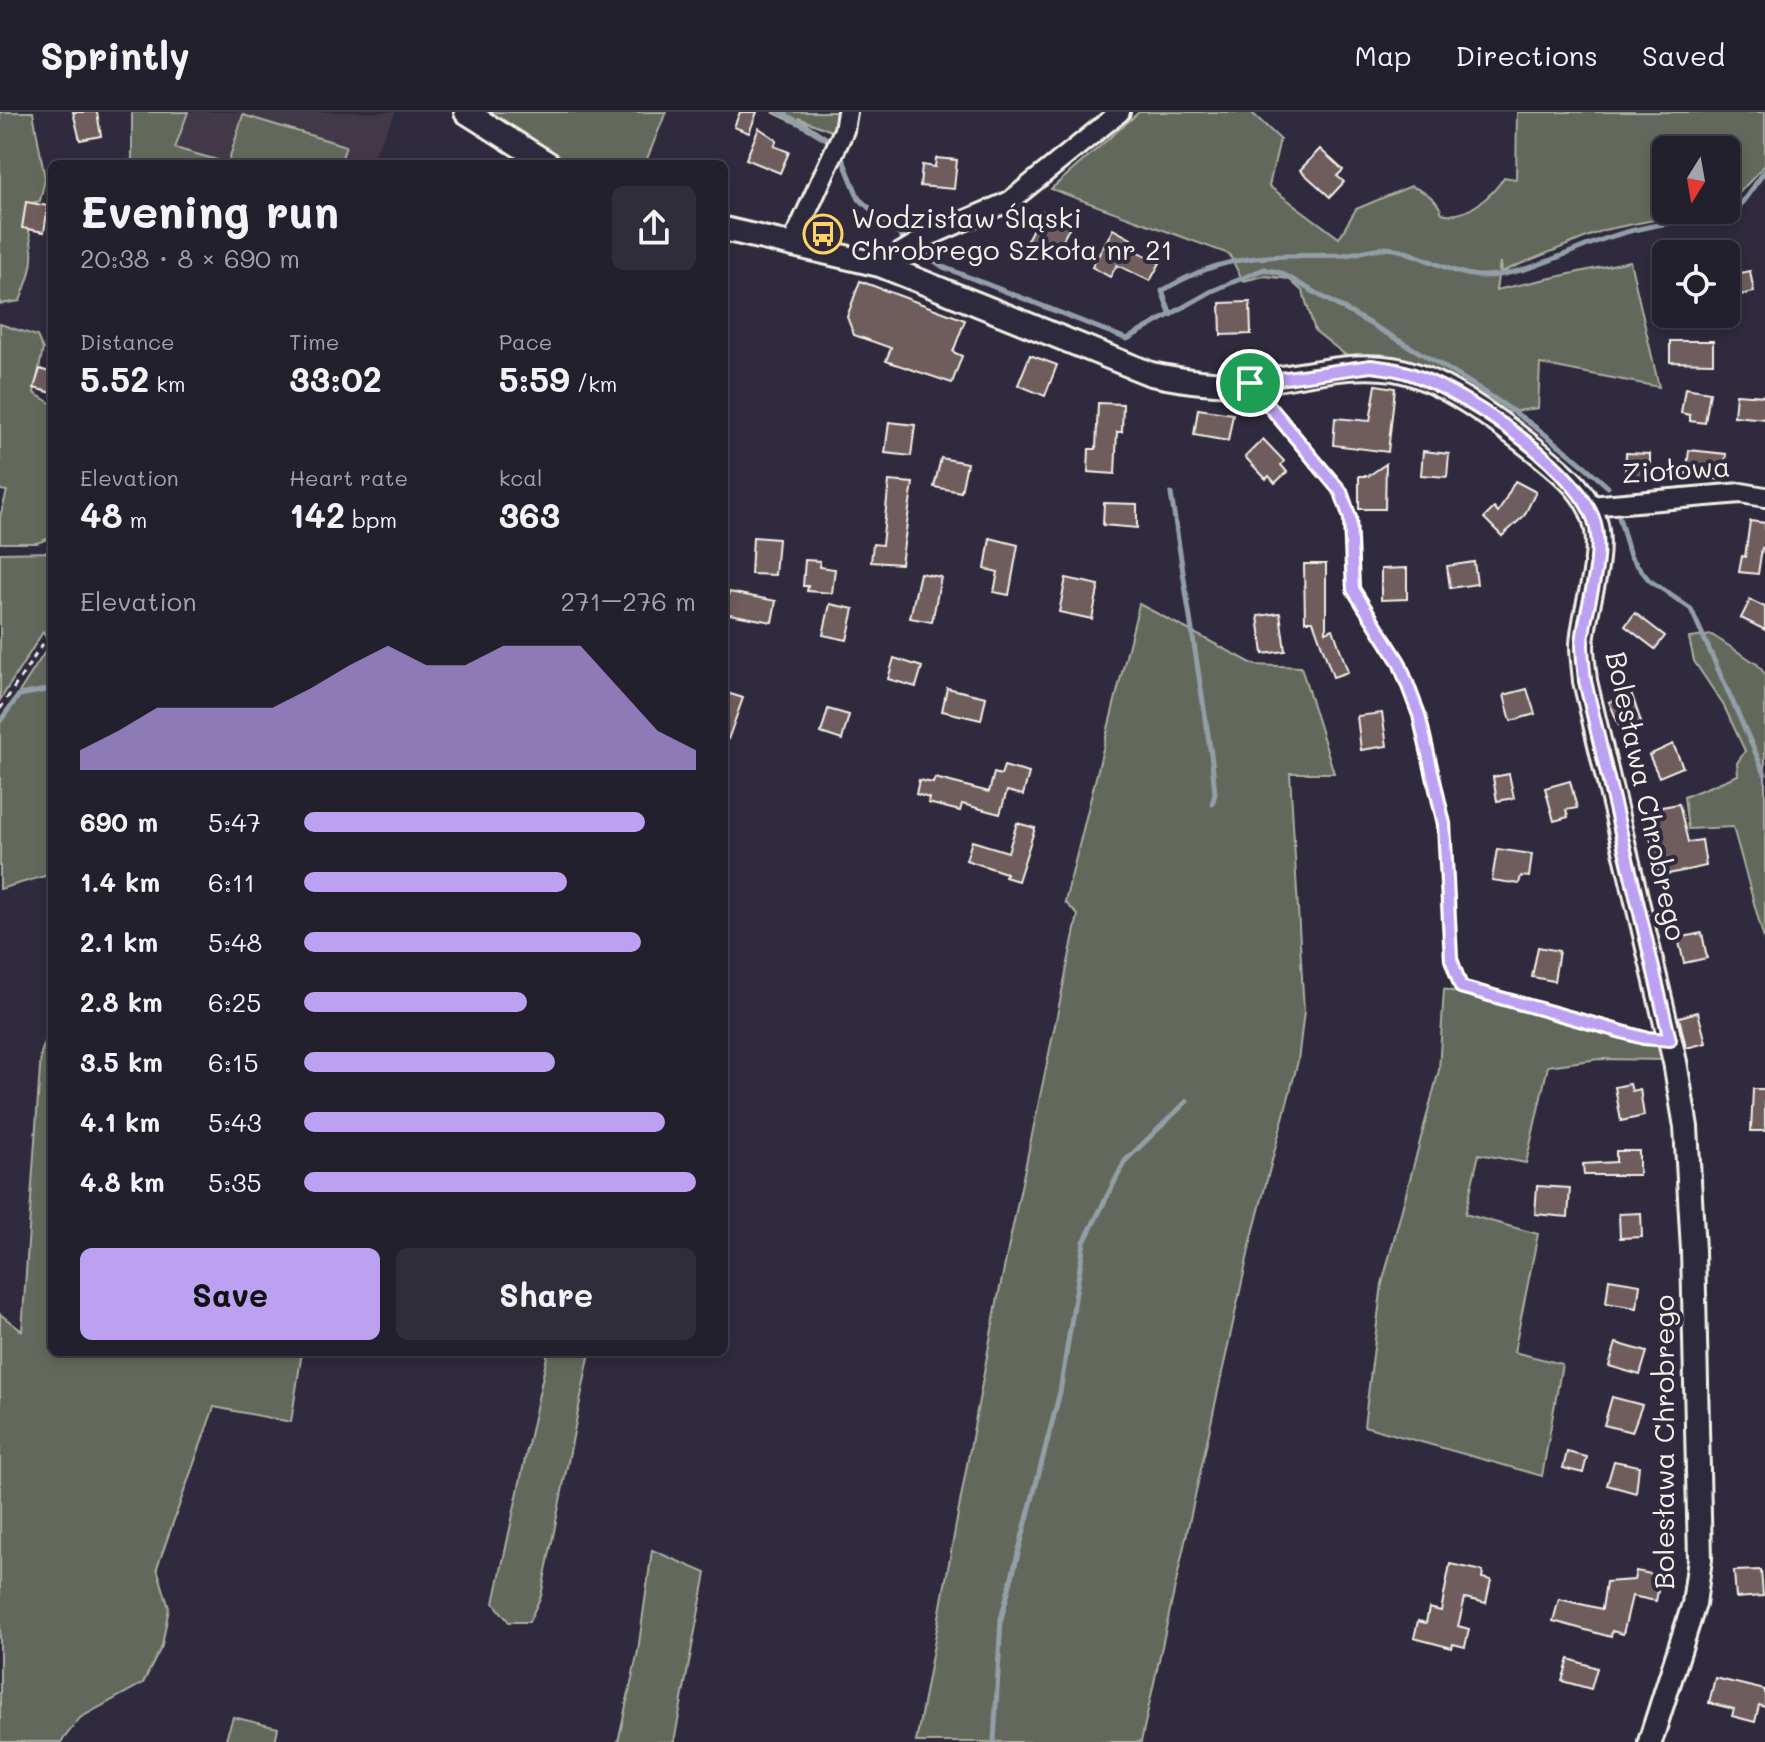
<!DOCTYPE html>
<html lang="en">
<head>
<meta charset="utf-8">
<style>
	body { margin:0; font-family:Mali,sans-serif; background:#2f2d3a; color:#f1f3f6; height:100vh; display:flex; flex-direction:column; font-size:30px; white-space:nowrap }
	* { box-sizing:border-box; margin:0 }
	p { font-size:26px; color:#a3a3aa }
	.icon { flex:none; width:44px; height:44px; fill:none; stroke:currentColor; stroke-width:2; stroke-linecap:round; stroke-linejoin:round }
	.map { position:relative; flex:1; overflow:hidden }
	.side { position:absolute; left:48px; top:48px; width:680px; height:1196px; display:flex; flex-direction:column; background:#23202e; border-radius:12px; box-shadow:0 4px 12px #0003,0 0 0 2px #403e4a }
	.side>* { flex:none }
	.needle { width:52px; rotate:191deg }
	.controls { position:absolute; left:1652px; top:24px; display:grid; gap:16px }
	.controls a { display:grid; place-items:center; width:88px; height:88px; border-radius:12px; background:#23202e; box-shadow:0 4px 12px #0003,0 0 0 2px #403e4a; font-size:40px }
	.pin { position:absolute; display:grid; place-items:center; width:68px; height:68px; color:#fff; margin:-34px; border:4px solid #fff; border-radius:50%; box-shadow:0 2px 8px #0007 }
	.round { display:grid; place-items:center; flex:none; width:84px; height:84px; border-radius:12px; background:#2f2d3a }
	.headline { display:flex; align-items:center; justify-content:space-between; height:136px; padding:0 32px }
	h1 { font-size:44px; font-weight:800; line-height:60px }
	.stats { display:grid; grid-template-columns:repeat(3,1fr); gap:12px; height:136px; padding:8px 32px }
	.stats div { display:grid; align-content:center }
	.stats b { font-size:34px; font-weight:800 }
	.stats small { font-size:22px; font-weight:400 }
	.stats p { font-size:22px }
	.chart { height:224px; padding:16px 32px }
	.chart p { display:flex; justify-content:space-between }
	.chart svg { width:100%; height:144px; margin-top:8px; fill:#bca0f2; opacity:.7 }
	.button { display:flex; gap:16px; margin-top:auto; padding:16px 32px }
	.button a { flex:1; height:92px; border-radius:12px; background:#bca0f2; color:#111; font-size:32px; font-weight:800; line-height:92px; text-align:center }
	.button a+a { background:#2f2d3a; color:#f1f3f6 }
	ul { padding:0 32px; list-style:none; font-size:26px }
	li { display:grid; grid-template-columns:128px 96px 1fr; align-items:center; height:60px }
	li i { height:20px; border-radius:10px; background:#bca0f2 }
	header { display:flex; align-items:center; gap:48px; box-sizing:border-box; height:112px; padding:0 40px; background:#23202e; border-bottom:2px solid #403e4a }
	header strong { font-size:38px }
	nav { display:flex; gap:44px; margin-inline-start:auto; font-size:28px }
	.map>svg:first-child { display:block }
	.built { fill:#423946 }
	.green { fill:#62695c; stroke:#abada2; stroke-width:2 }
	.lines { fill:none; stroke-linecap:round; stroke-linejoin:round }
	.stream { stroke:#939fa8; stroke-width:5 }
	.building { fill:#6e5d5b; stroke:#f4f1e8; stroke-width:2 }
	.service-casing { stroke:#f4f1e8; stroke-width:15 }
	.minor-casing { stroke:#f4f1e8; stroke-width:24 }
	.tertiary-casing { stroke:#f4f1e8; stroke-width:28 }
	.path { stroke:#f4f1e8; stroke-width:3; stroke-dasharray:6 6; stroke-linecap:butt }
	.service { stroke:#2f2a3d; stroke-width:9 }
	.minor { stroke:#2f2a3d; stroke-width:18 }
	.tertiary { stroke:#2f2a3d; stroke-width:22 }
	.route-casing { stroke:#fff; stroke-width:16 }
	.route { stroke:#bca0f2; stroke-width:10 }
	.labels { text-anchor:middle; stroke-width:8; stroke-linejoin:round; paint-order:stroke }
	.poi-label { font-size:28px; fill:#f4f1e8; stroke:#2f2a3d; text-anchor:start }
	.street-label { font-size:28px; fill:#f4f1e8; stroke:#2f2a3d }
</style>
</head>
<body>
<header>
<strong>Sprintly</strong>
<nav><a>Map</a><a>Directions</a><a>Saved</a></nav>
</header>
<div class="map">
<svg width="1765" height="1630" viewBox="0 0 1765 1630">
	<rect width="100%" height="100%" fill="#2f2a3d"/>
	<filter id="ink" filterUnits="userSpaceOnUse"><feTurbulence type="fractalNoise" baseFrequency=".0125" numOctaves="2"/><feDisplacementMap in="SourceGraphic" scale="16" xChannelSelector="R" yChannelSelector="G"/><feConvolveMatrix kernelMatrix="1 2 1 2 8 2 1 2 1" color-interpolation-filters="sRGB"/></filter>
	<g filter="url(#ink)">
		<path class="built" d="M188 0H396L369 52H231L175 36Z"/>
		<g class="green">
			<path d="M0 0H33L45 67 40 89 27 92C24 115 31 117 32 137 34 155 26 173 20 189L0 192Z"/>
			<path d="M132 0H188L175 36 228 51 243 3 346 34 340 52H106L132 48Z"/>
			<path d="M481 0H666L645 52H560Z"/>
			<path d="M772 0H837L834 20 798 6 833 29Z"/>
			<path d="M1139 0H1251L1280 27 1269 74 1339 126 1356 97 1411 74C1425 80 1437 86 1442 101 1465 109 1493 83 1504 65L1516 67 1517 0H1765V53L1726 95V38H1666V98H1703L1604 118 1501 160 1500 150 1496 178 1630 149 1659 275 1540 252 1538 296 1502 301 1352 248 1315 219 1303 180 1289 167 1264 164 1243 169 1229 142 1051 77Z"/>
			<path d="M0 212 37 224 43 237 34 281 52 292V425L37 431H0V405L7 379 0 378Z"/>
			<path d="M52 440V762L0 777V610L50 532 43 520 0 588V441Z"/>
			<path d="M1139 492 1255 553 1301 555 1334 661H1290L1304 899 1298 949 1251 1129 1141 1630H916L997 1190 1078 803 1065 790Z"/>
			<path d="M1712 523 1757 552 1765 562V831L1733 715 1688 717 1684 685 1738 663 1737 651 1745 639 1724 594 1694 549 1689 526Z"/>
			<path d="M1444 877 1661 935 1665 948 1599 947 1548 954 1526 1051 1479 1042 1465 1102 1538 1122 1514 1240 1562 1252 1542 1364 1364 1314 1382 1172 1439 958Z"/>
			<path d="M52 911V1240H302L291 1310 214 1295 157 1456 169 1496 162 1534 143 1571 80 1606 61 1630H0V1202L22 1219 41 941Z"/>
			<path d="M548 1240H590L541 1484 529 1510H509L494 1491Z"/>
			<path d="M652 1438 706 1461 674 1630H618L638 1539Z"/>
			<path d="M233 1605 278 1616 275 1630H225Z"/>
		</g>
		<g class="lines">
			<g class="stream">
				<path d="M781 0 833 31"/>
				<path d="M839 38 859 87 908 130"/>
				<path d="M916 136 943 155 1127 227 1212 179 1264 157 1281 161C1394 227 1512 285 1608 375"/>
				<path d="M1171 203 1162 179C1228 139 1270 145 1343 143 1357 142 1372 136 1385 136 1414 137 1448 162 1479 164 1521 166 1568 139 1607 126 1647 112 1690 108 1733 103L1765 59"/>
				<path d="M1171 382 1212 649 1215 682 1212 692"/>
				<path d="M1619 405 1630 444 1649 468 1691 497 1765 662"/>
				<path d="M0 609 19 583 52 577"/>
				<path d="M994 1630 1001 1507 1060 1280 1084 1130 1125 1049 1187 989"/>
			</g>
		</g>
		<g class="building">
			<path d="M73 0H97L101 24 80 28Z"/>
			<path d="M740 0H757L749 21 734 15Z"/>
			<path d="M759 16 777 28 774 34 789 40 780 61 746 47Z"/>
			<path d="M1320 37 1343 58 1337 64 1344 70 1330 85 1300 58Z"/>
			<path d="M936 46 957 48 954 77 920 74 922 53 935 55Z"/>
			<path d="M26 90 48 94 44 120 22 116Z"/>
			<path d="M1042 99 1070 114 1055 144 1026 130Z"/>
			<path d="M1113 117 1131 127 1127 134 1160 151 1150 169 1117 153 1110 165 1092 155Z"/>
			<path d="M1750 159 1754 180 1726 186V164Z"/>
			<path d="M860 169 965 208 953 240 962 244 952 271 886 249 891 236 854 223 847 205Z"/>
			<path d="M1250 190 1251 222 1221 223 1220 191Z"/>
			<path d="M1670 229H1713V251L1670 250Z"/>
			<path d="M1030 243 1057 253 1045 284 1018 273Z"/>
			<path d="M40 257 52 261V281L34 276Z"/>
			<path d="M1376 273 1395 276 1388 340 1333 333 1335 306 1370 309Z"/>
			<path d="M1685 276 1710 280 1705 311 1690 309V303L1681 301Z"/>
			<path d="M1736 282 1765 284V307L1734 304Z"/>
			<path d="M1098 291 1123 292 1122 320H1117L1115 362 1088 360 1089 337H1096Z"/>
			<path d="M1198 297 1233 302 1228 329 1194 323Z"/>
			<path d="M889 310 915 313 911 344 885 341Z"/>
			<path d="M1263 327 1284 349 1281 353 1287 360 1275 371 1269 364 1266 367 1245 345Z"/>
			<path d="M1689 338 1726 342 1723 368 1686 364Z"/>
			<path d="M1423 339 1449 342 1447 365 1421 363Z"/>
			<path d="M1626 341 1650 342V369L1625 368Z"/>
			<path d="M941 346 967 351 961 380 934 375Z"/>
			<path d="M1386 352 1385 397H1359V364H1368Z"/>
			<path d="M889 369 913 371 901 452 871 450 873 432 882 433Z"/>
			<path d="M1515 369 1536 380 1524 404 1502 424 1484 406 1494 396 1498 401Z"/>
			<path d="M1104 391 1137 392V416L1103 413Z"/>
			<path d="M1750 409 1765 411V437L1762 436 1758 462 1739 460 1742 444 1745 445Z"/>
			<path d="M753 425 778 427 775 463 751 462Z"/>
			<path d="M990 426 1018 433 1009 483 994 480 998 460 985 457Z"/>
			<path d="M805 448 820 449 819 455 835 457 832 481 807 479 808 474H803Z"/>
			<path d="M1474 450 1477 472 1450 476 1447 454Z"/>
			<path d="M1304 452H1326V520L1333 517 1348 560 1333 565 1313 509H1305Z"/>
			<path d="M1407 456V487L1381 488V457Z"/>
			<path d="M920 461 941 465 932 510 910 506Z"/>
			<path d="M1066 466 1099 473 1092 507 1059 500Z"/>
			<path d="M729 480 776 489 772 510 724 501Z"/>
			<path d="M1750 488 1765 495V518L1741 506Z"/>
			<path d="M830 492 854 497 847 528 823 523Z"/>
			<path d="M1280 501 1285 539 1263 542 1258 504Z"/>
			<path d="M1635 501 1665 524 1655 537 1625 514Z"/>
			<path d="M894 546 922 555 916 575 888 567Z"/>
			<path d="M947 576 986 585 981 608 942 599Z"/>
			<path d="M1527 577 1535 602 1511 609 1504 583Z"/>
			<path d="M724 580 743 586 726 633H724Z"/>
			<path d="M1632 583 1642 613 1622 620 1609 590Z"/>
			<path d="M828 597 849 603 842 628 821 621Z"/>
			<path d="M1382 601 1387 634 1361 638 1357 604Z"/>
			<path d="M1673 632 1683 655 1659 665 1649 643Z"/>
			<path d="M1004 654 1029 661 1023 683 1007 679 1000 702 962 692 960 699 928 691 929 686 916 682 919 668 933 671 935 666 989 680 994 661 1001 663Z"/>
			<path d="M1509 662 1514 686 1497 689 1493 665Z"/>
			<path d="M1570 669 1577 696 1566 698 1568 705 1554 709 1545 676Z"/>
			<path d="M1679 692 1688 730 1702 728 1706 754 1659 764 1644 698Z"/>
			<path d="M1017 711 1035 716 1018 769 1005 765 1006 761 966 748 972 729 1008 740Z"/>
			<path d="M1497 737 1532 742 1529 765 1521 764 1519 772 1492 768Z"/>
			<path d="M1702 821 1707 846 1684 851 1678 826Z"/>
			<path d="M1538 835 1559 839 1554 869 1532 865Z"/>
			<path d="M1698 900 1706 931 1686 936 1679 905Z"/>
			<path d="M1630 972 1632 979 1640 977 1644 1004 1621 1009 1615 975Z"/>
			<path d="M1753 977H1765V1019H1751Z"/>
			<path d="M1616 1039H1639V1063H1584L1583 1052 1616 1050Z"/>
			<path d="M1537 1074 1570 1076 1568 1105 1535 1102Z"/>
			<path d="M1641 1101 1642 1125 1620 1126 1619 1102Z"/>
			<path d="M1609 1167 1640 1172 1637 1196 1606 1191Z"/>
			<path d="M1616 1231 1647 1240 1640 1263 1609 1254Z"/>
			<path d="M1612 1285 1642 1293 1632 1320 1604 1313Z"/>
			<path d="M1567 1340 1587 1345 1583 1361 1563 1356Z"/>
			<path d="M1614 1349 1639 1354 1636 1381 1607 1373Z"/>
			<path d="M1450 1452 1483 1459 1482 1466 1491 1468 1486 1491 1465 1486 1458 1514 1469 1517 1465 1535 1453 1532 1452 1536 1414 1526 1418 1509 1426 1511 1429 1496 1441 1499Z"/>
			<path d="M1761 1458 1763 1484 1736 1486 1734 1459Z"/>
			<path d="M1636 1459 1661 1464 1656 1489 1632 1484 1623 1522 1612 1519 1611 1525 1553 1509 1559 1487 1602 1497 1606 1470 1634 1468Z"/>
			<path d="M1569 1547 1597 1556 1591 1577 1562 1569Z"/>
			<path d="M1715 1566 1765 1578V1595L1759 1593 1755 1610 1732 1604 1734 1597 1709 1591Z"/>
		</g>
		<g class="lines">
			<g class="service-casing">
				<path id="service" d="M1250 271 1341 380 1350 406 1353 477 1399 550 1419 603 1444 712 1451 847 1461 875 1644 926 1670 928"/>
			</g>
			<g class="minor-casing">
				<g id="minor">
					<path d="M793 130 844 18 847 0"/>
					<path d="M880 153 927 125 1010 89 1120 0"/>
					<path d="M1590 394 1741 381 1765 385"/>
				</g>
			</g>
			<g class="tertiary-casing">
				<g id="tertiary">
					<path d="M466 0 549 52"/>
					<path d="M724 117 880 153 1151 262C1185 269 1219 274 1254 270 1299 265 1348 250 1393 257 1439 264 1499 310 1535 338 1562 360 1591 381 1597 418 1602 456 1584 495 1582 533 1582 545 1584 557 1585 569L1675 950 1686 1015 1693 1138 1700 1447 1694 1492 1650 1630"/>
				</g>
			</g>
			<path class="path" d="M0 597 52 518"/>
			<use href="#service" class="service"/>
			<use href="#minor" class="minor"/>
			<use href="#tertiary" class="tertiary"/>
		</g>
	</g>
	<g class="lines" filter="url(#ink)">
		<g class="route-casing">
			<path id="route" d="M1371 254C1387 256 1403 258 1419 265 1470 285 1586 361 1596 416 1603 455 1585 494 1582 532 1582 544 1584 557 1585 569L1670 928 1644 926 1461 875 1451 847 1444 712 1419 603 1399 550 1353 477 1350 406 1341 380 1250 271Z"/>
		</g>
		<use href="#route" class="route"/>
	</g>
	<defs>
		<g id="bus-ring" transform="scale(2)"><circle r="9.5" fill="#2f2a3d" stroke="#ffd166" stroke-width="1.5"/><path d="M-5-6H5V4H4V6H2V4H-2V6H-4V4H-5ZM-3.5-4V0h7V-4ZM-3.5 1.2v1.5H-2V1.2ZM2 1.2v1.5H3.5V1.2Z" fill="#ffd166"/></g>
	</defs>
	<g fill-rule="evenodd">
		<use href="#bus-ring" x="823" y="122"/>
	</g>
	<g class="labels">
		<g class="poi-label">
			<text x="851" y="116">Wodzisław Śląski<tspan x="851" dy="32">Chrobrego Szkoła nr 21</tspan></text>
		</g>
		<g class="street-label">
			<text transform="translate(1676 358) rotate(-4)" y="10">Ziołowa</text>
			<text transform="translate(1646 684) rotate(78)" y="10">Bolesława Chrobrego</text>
			<text transform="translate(1664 1330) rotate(-90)" y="10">Bolesława Chrobrego</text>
		</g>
	</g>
</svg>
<div class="controls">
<a><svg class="needle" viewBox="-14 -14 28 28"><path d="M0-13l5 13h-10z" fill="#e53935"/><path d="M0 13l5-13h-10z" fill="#a3a3aa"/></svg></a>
<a><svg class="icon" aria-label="locate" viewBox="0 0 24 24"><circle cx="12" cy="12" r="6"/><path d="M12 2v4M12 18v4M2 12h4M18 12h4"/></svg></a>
</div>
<div class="pin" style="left:1250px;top:271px;background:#1e9e55"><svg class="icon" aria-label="arrive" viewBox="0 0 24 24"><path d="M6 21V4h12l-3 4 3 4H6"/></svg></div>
<section class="side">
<div class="headline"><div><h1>Evening run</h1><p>20:38 · 8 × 690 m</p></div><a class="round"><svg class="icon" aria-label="share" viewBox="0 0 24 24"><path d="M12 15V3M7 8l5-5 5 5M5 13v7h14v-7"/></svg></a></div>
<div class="stats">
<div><p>Distance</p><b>5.52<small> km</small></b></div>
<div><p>Time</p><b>33:02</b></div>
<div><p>Pace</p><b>5:59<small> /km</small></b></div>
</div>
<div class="stats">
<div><p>Elevation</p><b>48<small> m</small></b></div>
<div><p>Heart rate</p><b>142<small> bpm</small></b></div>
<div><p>kcal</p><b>363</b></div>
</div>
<div class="chart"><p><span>Elevation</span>271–276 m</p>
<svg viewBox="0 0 160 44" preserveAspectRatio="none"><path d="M0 44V38L10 32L20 25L30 25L40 25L50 25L60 19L70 12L80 6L90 12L100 12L110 6L120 6L130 6L140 19L150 32L160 38V44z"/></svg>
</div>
<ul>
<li><b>690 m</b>5:47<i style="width:87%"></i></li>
<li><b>1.4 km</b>6:11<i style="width:67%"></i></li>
<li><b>2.1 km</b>5:48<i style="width:86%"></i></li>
<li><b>2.8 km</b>6:25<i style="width:57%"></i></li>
<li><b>3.5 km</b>6:15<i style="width:64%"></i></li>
<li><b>4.1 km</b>5:43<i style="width:92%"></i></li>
<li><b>4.8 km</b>5:35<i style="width:100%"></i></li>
</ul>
<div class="button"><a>Save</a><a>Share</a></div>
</section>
</div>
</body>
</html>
